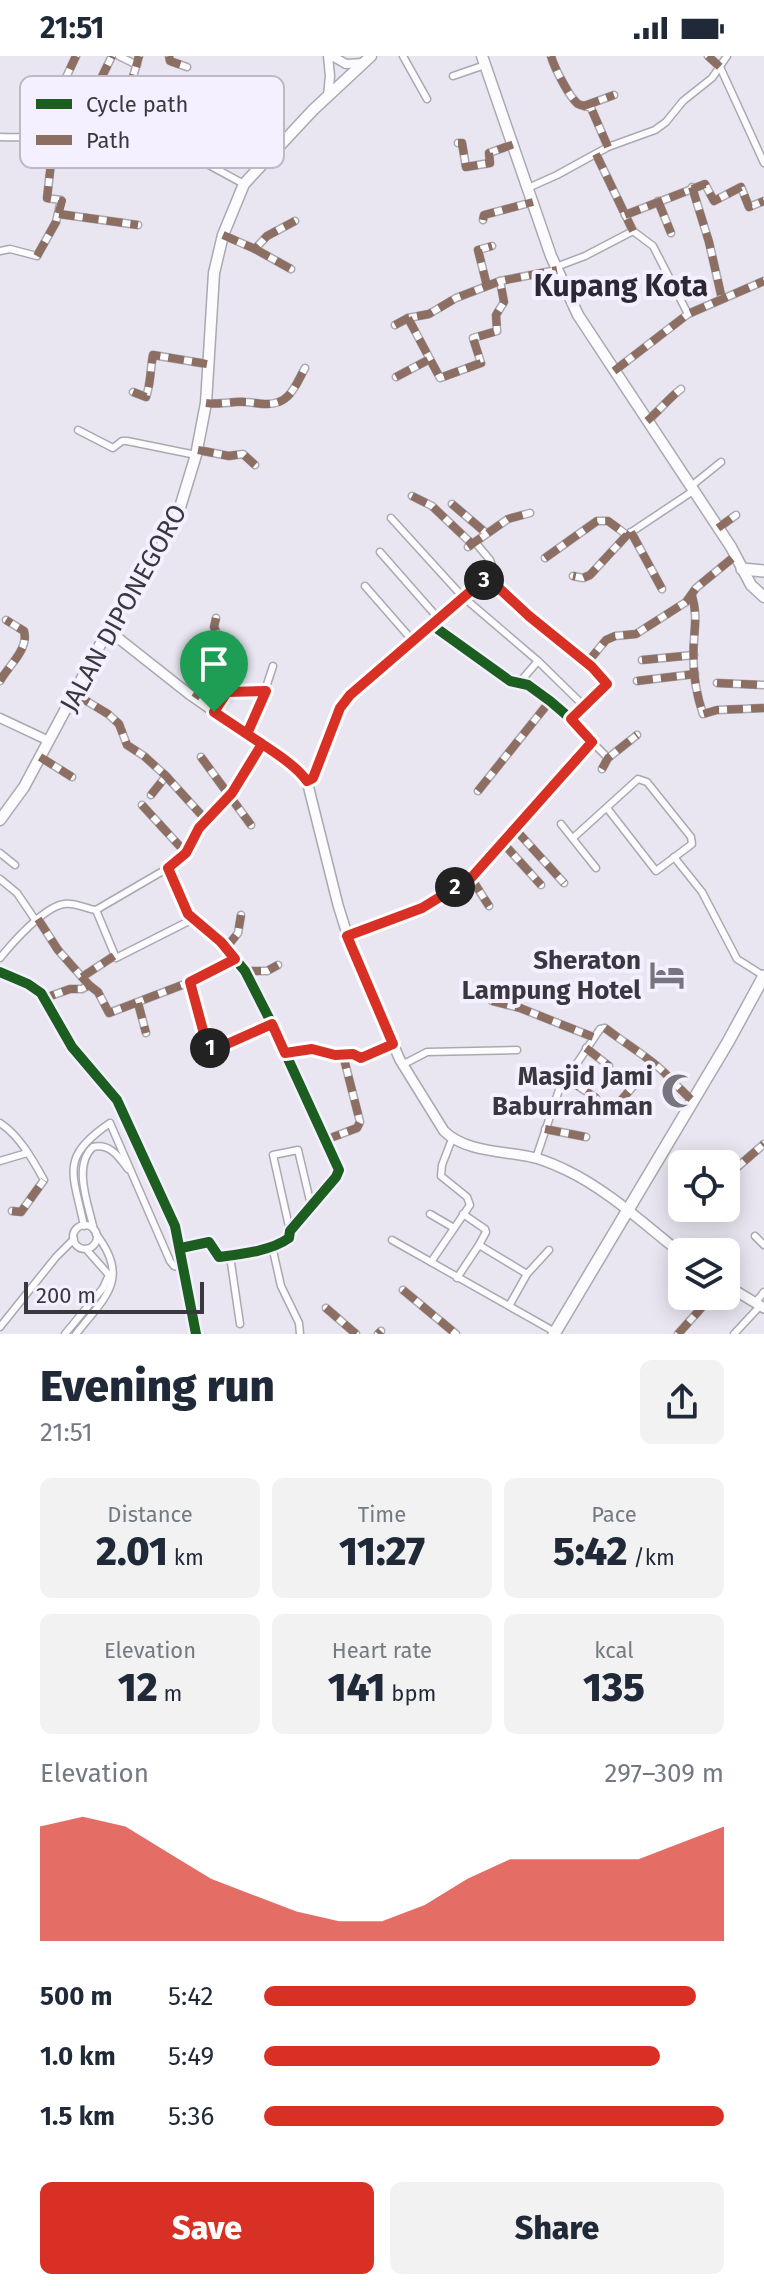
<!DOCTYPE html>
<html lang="en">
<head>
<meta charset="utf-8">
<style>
	body { margin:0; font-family:"Fira Sans",sans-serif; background:#f2f2f3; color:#1f2937; height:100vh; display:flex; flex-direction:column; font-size:30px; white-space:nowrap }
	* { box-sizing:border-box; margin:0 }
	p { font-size:26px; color:#747a83 }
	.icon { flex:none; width:44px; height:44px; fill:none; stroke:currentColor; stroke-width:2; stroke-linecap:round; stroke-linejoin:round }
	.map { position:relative; height:1278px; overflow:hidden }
	.details { display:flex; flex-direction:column; background:#fff; flex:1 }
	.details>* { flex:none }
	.tools { position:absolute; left:668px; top:1094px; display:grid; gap:16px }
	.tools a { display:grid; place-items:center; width:72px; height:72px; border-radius:12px; background:#fff; box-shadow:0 4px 20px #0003; font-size:40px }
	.scale { position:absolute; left:24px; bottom:20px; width:180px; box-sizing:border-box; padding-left:8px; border:4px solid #3a383f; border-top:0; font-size:22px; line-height:28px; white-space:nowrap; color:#3a383f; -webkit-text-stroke:6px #f5f0ff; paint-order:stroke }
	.pin { position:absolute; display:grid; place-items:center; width:68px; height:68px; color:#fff; margin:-82px -34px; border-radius:50% 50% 50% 0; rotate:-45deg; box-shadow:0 0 8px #0007 }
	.pin .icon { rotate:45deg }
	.km { position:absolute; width:40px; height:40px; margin:-20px; border-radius:50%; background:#222; color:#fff; font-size:22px; line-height:40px; text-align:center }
	.round { display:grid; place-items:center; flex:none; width:84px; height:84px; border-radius:12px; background:#f2f2f3 }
	.summary { display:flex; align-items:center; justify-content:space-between; height:136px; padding:0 40px }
	h1 { font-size:44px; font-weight:800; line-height:60px }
	.figures { display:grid; grid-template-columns:repeat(3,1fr); gap:12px; height:136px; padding:8px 40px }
	.figures div { display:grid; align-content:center; border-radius:12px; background:#f2f2f3; text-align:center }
	.figures b { font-size:40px; font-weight:800 }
	.figures small { font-size:22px; font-weight:400 }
	.figures p { font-size:22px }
	.chart { height:224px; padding:16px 40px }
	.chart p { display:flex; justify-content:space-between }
	.chart svg { width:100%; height:144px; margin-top:8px; fill:#d93025; opacity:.7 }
	.action { display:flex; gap:16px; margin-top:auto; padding:16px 40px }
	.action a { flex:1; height:92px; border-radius:12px; background:#d93025; color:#fff; font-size:32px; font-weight:800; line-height:92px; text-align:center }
	.action a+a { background:#f2f2f3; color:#1f2937 }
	ul { padding:0 40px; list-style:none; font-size:26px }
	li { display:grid; grid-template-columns:128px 96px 1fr; align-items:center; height:60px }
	li i { height:20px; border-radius:10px; background:#d93025 }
	.status { display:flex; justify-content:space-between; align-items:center; height:56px; padding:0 40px; background:#fff; direction:ltr }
	.status svg { height:22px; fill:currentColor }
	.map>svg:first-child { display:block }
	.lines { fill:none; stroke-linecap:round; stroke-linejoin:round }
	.minor-casing { stroke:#aaa8b0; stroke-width:9 }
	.tertiary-casing { stroke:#aaa8b0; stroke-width:11 }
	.secondary-casing { stroke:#aaa8b0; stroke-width:12 }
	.primary-casing { stroke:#aaa8b0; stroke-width:13 }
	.trunk-casing { stroke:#aaa8b0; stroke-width:14 }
	.minor { stroke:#fcfbfd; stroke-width:6 }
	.tertiary { stroke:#fcfbfd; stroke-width:8 }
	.secondary { stroke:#fcfbfd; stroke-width:9 }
	.primary { stroke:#fcfbfd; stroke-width:10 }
	.trunk { stroke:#fcfbfd; stroke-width:11 }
	.quiet { stroke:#8d6e63; stroke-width:8; stroke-dasharray:16 8; stroke-linecap:butt }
	.cycleway-casing { stroke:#f5f0ff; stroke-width:15 }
	.cycleway { stroke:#1b5e20; stroke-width:10 }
	.route-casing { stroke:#fff; stroke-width:16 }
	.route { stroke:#d93025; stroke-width:10 }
	.labels { text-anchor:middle; stroke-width:8; stroke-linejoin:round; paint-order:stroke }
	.street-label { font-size:26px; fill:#3a383f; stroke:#f5f0ff }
	.poi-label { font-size:26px; font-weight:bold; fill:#3a383f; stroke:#f5f0ff; text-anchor:end }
	.quarter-label { font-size:30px; font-weight:bold; fill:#2d2836; stroke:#f5f0ff }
	.key { fill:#f5f0ff; stroke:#bdb9c5; stroke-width:2 }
	.key-label { font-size:22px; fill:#3a383f }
</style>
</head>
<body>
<div class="status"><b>21:51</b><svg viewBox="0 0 49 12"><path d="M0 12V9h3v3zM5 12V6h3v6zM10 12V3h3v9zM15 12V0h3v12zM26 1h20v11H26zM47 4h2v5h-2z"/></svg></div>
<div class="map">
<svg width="764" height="1278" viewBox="0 0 764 1278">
	<rect width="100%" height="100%" fill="#e9e6f1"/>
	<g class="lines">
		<g class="minor-casing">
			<g id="minor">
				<path d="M119 0 137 9"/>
				<path d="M169 0 170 5 187 11"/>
				<path d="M403 0 427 43"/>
				<path d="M551 0C554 11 569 41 578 48 582 50 587 50 591 52L608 91"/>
				<path d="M708 0 720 11 764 107"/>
				<path d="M453 20 485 9"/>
				<path d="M90 45 112 0"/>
				<path d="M584 50 614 39"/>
				<path d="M244 54 280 87"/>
				<path d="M116 80 139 0"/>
				<path d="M0 81C51 83 104 73 154 86 186 94 215 113 244 128"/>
				<path d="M47 81 56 43 76 0"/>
				<path d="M154 86 166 38"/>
				<path d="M458 87H462L466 111 490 107 489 97 514 88"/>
				<path d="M596 98 633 175"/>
				<path d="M692 131 709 186 722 243"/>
				<path d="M528 132 557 119 608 91 655 74 666 66 683 45 712 22 727 0"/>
				<path d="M658 145 671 177"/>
				<path d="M59 158 138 169"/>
				<path d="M625 159 705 128 714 145 741 131 749 151 764 145"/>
				<path d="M483 164 484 159 533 146"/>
				<path d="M223 179 255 193 267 180 295 165"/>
				<path d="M255 193 291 213"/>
				<path d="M0 195 10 193 37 200 56 166 61 144 47 142 54 81"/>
				<path d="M556 211 585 200 633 175 653 190 688 258"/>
				<path d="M487 230 478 194 492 190"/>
				<path d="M408 262 440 322 481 307 473 282 497 275 496 259 504 246 500 225"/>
				<path d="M395 269 408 262 429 258 456 242 500 225 557 214"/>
				<path d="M614 315 688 258 764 225"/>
				<path d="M396 321 428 304"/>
				<path d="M133 336 146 341C151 327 150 314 153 299L207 308"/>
				<path d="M206 347C220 349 232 345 245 346 252 346 258 348 265 348 290 349 295 330 305 312"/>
				<path d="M647 365C659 355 668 343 681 333"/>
				<path d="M78 374 113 392 122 385H127L196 399"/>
				<path d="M198 394 229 400 243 398 255 409"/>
				<path d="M690 431 721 406"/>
				<path d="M412 440 432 450 472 488"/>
				<path d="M452 448 486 477"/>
				<path d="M391 462 462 540 538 605 583 649"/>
				<path d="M718 472 736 459"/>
				<path d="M631 476 662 533"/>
				<path d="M468 491 508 463 530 457"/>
				<path d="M380 496 438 562"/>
				<path d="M545 502 597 465H608L627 479"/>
				<path d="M573 520 583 522 590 519 627 479 693 435"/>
				<path d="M487 521 521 554 607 625 605 631 571 663"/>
				<path d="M365 530 413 585"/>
				<path d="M692 540C697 557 695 567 694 584 692 608 695 635 703 658L717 654 764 652"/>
				<path d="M432 569 462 540 481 527 493 512 490 504 475 486"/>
				<path d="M196 587 215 593"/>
				<path d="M642 604 694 599"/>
				<path d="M587 607 606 584 615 580 636 578 686 546 696 532 735 500"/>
				<path d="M0 625C9 609 29 593 24 575L6 564"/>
				<path d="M637 625 695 618"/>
				<path d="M519 627 538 605"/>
				<path d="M717 627 764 629"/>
				<path d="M75 638 108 658 119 668 127 689 144 700 166 720 206 764"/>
				<path d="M195 642C205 627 224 587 214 571L216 562"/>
				<path d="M214 656 227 636 266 635"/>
				<path d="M247 678 256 662 273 610"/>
				<path d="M592 686 608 702"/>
				<path d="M40 701 72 721"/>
				<path d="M201 701 251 769"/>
				<path d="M602 713 608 702 637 679"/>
				<path d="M307 725 313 722 340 652 350 639 432 569 510 625 528 629 550 645 571 663 592 686 471 822 422 852 347 880"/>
				<path d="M478 735 550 645"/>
				<path d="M151 739 166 720"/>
				<path d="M142 749 186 797"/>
				<path d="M561 768 596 812"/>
				<path d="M515 773 564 827"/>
				<path d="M573 782 638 723 647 726 691 781 692 788 656 815 607 752"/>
				<path d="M503 787 541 829"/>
				<path d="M0 797 15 809"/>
				<path d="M674 801 702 836 737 903 764 920"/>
				<path d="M168 812 188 858 221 886 245 915 272 968 339 1114 336 1121 290 1175 289 1182C271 1195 241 1198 219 1201L209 1186 181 1192"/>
				<path d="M471 822 489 850"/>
				<path d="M0 823 17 837 36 865"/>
				<path d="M96 854 116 902 193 863"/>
				<path d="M38 863 58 894 89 929 82 933H70L45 942"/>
				<path d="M226 892 238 877 241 859"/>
				<path d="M0 902C13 886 44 851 64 848 75 846 86 853 96 854L168 812 186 797 199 772 232 737 262 688"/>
				<path d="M245 915H267L278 909"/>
				<path d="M82 921 114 900"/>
				<path d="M190 926 210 993H216L272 968"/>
				<path d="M89 929 98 936 109 957 190 926 235 903"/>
				<path d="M492 945 520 952 593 981"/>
				<path d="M138 947 146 977"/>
				<path d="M586 992 609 1010"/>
				<path d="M285 997 312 993 335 999 353 998 361 1002 393 988"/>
				<path d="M402 1009 427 996 517 994"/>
				<path d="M566 1022 596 1042"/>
				<path d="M618 1048 653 1007"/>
				<path d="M0 1067C19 1079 33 1104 44 1124L21 1156 12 1155"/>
				<path d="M545 1073 586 1081"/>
				<path d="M325 1084 357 1072 360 1066 343 999"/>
				<path d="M536 1102 559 1034 600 973 605 972C622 985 640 996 657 1010 670 1021 680 1034 693 1045"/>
				<path d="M0 1105 27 1097"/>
				<path d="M726 1121 764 1088"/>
				<path d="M430 1158 454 1172"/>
				<path d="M463 1158 485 1173 486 1176 479 1189"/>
				<circle cx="85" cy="1181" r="12"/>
				<path d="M84 1170C73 1116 59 1102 110 1067L170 1205 174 1210 184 1213"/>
				<path d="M94 1174C89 1150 72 1110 93 1091 110 1087 119 1101 128 1113"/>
				<path d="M290 1175 273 1099 298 1094 311 1149"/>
				<path d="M755 1180 764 1189"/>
				<path d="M392 1184 555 1276"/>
				<path d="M272 1190 281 1230 299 1267 300 1278"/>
				<path d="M230 1200 240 1268"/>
				<path d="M431 1206 470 1149 467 1141 441 1120 442 1109 452 1083"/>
				<path d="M457 1222 479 1189 527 1218"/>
				<path d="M403 1234 456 1278"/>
				<path d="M755 1247 764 1236"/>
				<path d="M509 1250 527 1218 549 1194"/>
				<path d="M326 1252 356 1278"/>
				<path d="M0 1271 56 1201 74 1183"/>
				<path d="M65 1278 103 1232 109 1219 86 1193"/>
				<path d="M76 1278C105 1241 131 1223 96 1178"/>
				<path d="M378 1278 381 1275"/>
				<path d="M678 1278 712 1240"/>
				<path d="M734 1278 760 1250"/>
			</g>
		</g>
		<g class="tertiary-casing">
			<g id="tertiary">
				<path d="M332 0 346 8 364 7"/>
				<path d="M328 40 330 20 328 0"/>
				<path d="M0 662 49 685"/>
				<path d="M0 916 28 928 41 937 72 991 117 1044 175 1170 196 1278"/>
			</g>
		</g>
		<g class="secondary-casing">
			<g id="secondary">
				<path d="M108 574 189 638 280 701 307 725 338 849 352 894 400 1004 444 1075C465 1096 503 1095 531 1101 543 1103 555 1109 566 1114 608 1134 645 1169 682 1198"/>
				<path d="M726 1229 764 1252"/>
			</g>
		</g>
		<g class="primary-casing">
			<g id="primary">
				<path d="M482 0 551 200 578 259 731 491 751 529 764 541"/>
				<path d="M0 764 24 731 108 574 170 477 178 458 196 399 206 347 214 217 223 179 244 128 313 54 371 0"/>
			</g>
		</g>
		<g class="trunk-casing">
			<g id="trunk">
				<path d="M742 513 764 515"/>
				<path d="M554 1278 728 986 764 920"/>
			</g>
		</g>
		<use href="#minor" class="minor"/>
		<use href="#tertiary" class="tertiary"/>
		<use href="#secondary" class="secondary"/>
		<use href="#primary" class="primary"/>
		<use href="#trunk" class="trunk"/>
		<g class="quiet">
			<path d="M169 0 170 5 187 11"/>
			<path d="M551 0C554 11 569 41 578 48 582 50 587 50 591 52L608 91"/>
			<path d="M708 0 720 11"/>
			<path d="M90 45 112 0"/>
			<path d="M584 50 614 39"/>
			<path d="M116 80 139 0"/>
			<path d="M47 81 56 43 76 0"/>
			<path d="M154 86 166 38"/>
			<path d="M458 87H462L466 111 490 107 489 97 514 88"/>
			<path d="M596 98 633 175"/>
			<path d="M692 131 709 186 722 243"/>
			<path d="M658 145 671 177"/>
			<path d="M59 158 138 169"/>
			<path d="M625 159 705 128 714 145 741 131 749 151 764 145"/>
			<path d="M483 164 484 159 533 146"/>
			<path d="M223 179 255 193 267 180 295 165"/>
			<path d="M255 193 291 213"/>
			<path d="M37 200 56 166 62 145 47 142 54 81"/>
			<path d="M487 230 478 194 492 190"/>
			<path d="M408 262 440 322 481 307 473 282 497 275 496 259 504 246 500 225"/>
			<path d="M395 269 408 262 429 258 456 242 500 225 557 214"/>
			<path d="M614 315 688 258 764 225"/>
			<path d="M396 321 428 304"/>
			<path d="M133 336 146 341C151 327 150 314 153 299L207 308"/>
			<path d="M206 347C220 349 232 345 245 346 252 346 258 348 265 348 290 349 295 330 305 312"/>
			<path d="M647 365C659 355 668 343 681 333"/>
			<path d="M198 394 229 400 243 398 255 409"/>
			<path d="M412 440 432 450 472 488"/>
			<path d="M452 448 486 477"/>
			<path d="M718 472 736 459"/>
			<path d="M631 476 662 533"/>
			<path d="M468 491 508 463 530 457"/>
			<path d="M545 502 597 465H608L627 479 590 519 583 522 573 520"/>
			<path d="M487 521 521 554 607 625 605 631 583 649"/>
			<path d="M692 540C697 557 695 567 694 584 692 608 695 635 703 658L717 654 764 652"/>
			<path d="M196 587 215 593"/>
			<path d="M642 604 694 599"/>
			<path d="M587 607 606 584 615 580 636 578 686 546 696 532 735 500"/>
			<path d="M0 625C9 609 29 593 24 575L6 564"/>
			<path d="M637 625 695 618"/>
			<path d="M717 627 764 629"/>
			<path d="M75 638 108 658 119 668 127 689 144 700 166 720 206 764"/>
			<path d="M195 642C205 627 224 587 214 571L216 562"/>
			<path d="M40 701 72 721"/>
			<path d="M201 701 251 769"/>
			<path d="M602 713 608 702 637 679"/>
			<path d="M478 735 550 645"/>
			<path d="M151 739 166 720"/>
			<path d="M142 749 186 797"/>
			<path d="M515 773 564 827"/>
			<path d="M503 787 541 829"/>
			<path d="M471 822 489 850"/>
			<path d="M38 863 58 894 89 929 82 933H70L45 942"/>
			<path d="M226 892 238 877 241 859"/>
			<path d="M245 915H267L278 909"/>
			<path d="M82 921 114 900"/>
			<path d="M190 926 210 993H216L272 968"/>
			<path d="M89 929 98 936 109 957 190 926 235 903"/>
			<path d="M492 945 520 952 593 981"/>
			<path d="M138 947 146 977"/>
			<path d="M605 972C622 985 640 996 657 1010 670 1021 680 1034 693 1045"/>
			<path d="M586 992 609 1010"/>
			<path d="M285 997 312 993 335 999 353 998 361 1002 393 988"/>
			<path d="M566 1022 596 1042"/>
			<path d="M618 1048 653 1007"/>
			<path d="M545 1073 586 1081"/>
			<path d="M325 1084 357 1072 360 1066 343 999"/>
			<path d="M726 1121 764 1088"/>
			<path d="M12 1155 21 1156 44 1124"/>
			<path d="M403 1234 456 1278"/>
			<path d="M326 1252 356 1278"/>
			<path d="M378 1278 381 1275"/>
			<path d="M678 1278 712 1240"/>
		</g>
		<g class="cycleway-casing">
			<g id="cycleway">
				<path d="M307 725 313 722 340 652 350 639 432 569 510 625 528 629 550 645 571 663 592 686 471 822 422 852 347 880"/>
				<path d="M168 812 188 858 221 886 245 915 272 968 339 1114 336 1121 290 1175 289 1182C271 1195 241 1198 219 1201L209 1186 181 1192"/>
				<path d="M0 916 28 928 41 937 72 991 117 1044 175 1170 196 1278"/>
			</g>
		</g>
		<use href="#cycleway" class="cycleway"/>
	</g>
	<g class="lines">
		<g class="route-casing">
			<path id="route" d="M214 656 262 688 232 737 199 772 186 797 168 812 188 858 221 886 235 903 190 926 207 989 210 993H216L272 968 285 997 312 993 335 999 353 998 361 1002 393 988 347 880 422 852 471 822 592 686 571 663 607 628 592 611 529 560 487 521 350 639 340 652 313 722 307 725C293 706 267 692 247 678L266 635 227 636 214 656"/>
		</g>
		<use href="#route" class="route"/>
	</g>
	<defs>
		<g id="hotel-bare" transform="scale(2.76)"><path d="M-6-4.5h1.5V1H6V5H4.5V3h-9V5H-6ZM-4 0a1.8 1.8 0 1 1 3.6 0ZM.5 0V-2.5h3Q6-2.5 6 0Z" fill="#77757d" stroke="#f5f0ff" stroke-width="2.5" paint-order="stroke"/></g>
		<g id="mosque-bare" transform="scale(2.76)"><path d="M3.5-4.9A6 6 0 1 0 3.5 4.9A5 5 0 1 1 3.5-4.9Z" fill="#77757d" stroke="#f5f0ff" stroke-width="2.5" paint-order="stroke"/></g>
	</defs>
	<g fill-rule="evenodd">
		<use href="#hotel-bare" x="667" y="919"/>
		<use href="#mosque-bare" x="679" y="1035"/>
	</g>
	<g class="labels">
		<g class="street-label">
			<text transform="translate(123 552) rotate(-61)" y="9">JALAN DIPONEGORO</text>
		</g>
		<g class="poi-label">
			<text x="641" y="913">Sheraton<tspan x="641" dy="30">Lampung Hotel</tspan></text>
			<text x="653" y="1029">Masjid Jami<tspan x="653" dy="30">Baburrahman</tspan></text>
		</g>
		<g class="quarter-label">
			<text x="621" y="240">Kupang Kota</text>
		</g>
	</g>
	<rect x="20" y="20" width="264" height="92" rx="12" class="key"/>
	<rect x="36" y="43" width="36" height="10" fill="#1b5e20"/>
	<rect x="36" y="79" width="36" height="10" fill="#8d6e63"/>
	<g class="key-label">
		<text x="86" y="56">Cycle path</text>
		<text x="86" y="92">Path</text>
	</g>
</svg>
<div class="tools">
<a><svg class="icon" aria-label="locate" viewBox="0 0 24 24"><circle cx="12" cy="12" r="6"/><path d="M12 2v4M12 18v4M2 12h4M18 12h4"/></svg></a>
<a><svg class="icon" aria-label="layers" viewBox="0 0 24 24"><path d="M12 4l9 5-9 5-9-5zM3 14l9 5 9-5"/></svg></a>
</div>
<div class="scale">200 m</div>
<div class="pin" style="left:214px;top:656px;background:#1e9e55"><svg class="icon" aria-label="arrive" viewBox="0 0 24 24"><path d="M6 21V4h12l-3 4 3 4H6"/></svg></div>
<b class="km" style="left:210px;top:992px">1</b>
<b class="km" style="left:455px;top:831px">2</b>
<b class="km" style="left:484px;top:524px">3</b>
</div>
<section class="details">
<div class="summary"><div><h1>Evening run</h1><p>21:51</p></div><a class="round"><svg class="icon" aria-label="share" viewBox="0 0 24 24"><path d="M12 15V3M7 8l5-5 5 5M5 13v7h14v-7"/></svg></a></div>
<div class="figures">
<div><p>Distance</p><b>2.01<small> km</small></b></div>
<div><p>Time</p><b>11:27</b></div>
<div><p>Pace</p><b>5:42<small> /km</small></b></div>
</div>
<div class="figures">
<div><p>Elevation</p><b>12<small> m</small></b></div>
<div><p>Heart rate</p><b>141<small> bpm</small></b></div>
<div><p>kcal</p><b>135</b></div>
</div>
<div class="chart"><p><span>Elevation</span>297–309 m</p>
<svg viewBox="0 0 160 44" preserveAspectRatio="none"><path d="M0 44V9L10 6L20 9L30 17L40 25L50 30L60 35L70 38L80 38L90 33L100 25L110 19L120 19L130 19L140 19L150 14L160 9V44z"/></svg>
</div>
<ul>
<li><b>500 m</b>5:42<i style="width:94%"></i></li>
<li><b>1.0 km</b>5:49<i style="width:86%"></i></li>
<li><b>1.5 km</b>5:36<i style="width:100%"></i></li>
</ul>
<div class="action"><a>Save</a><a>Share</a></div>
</section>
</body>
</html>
